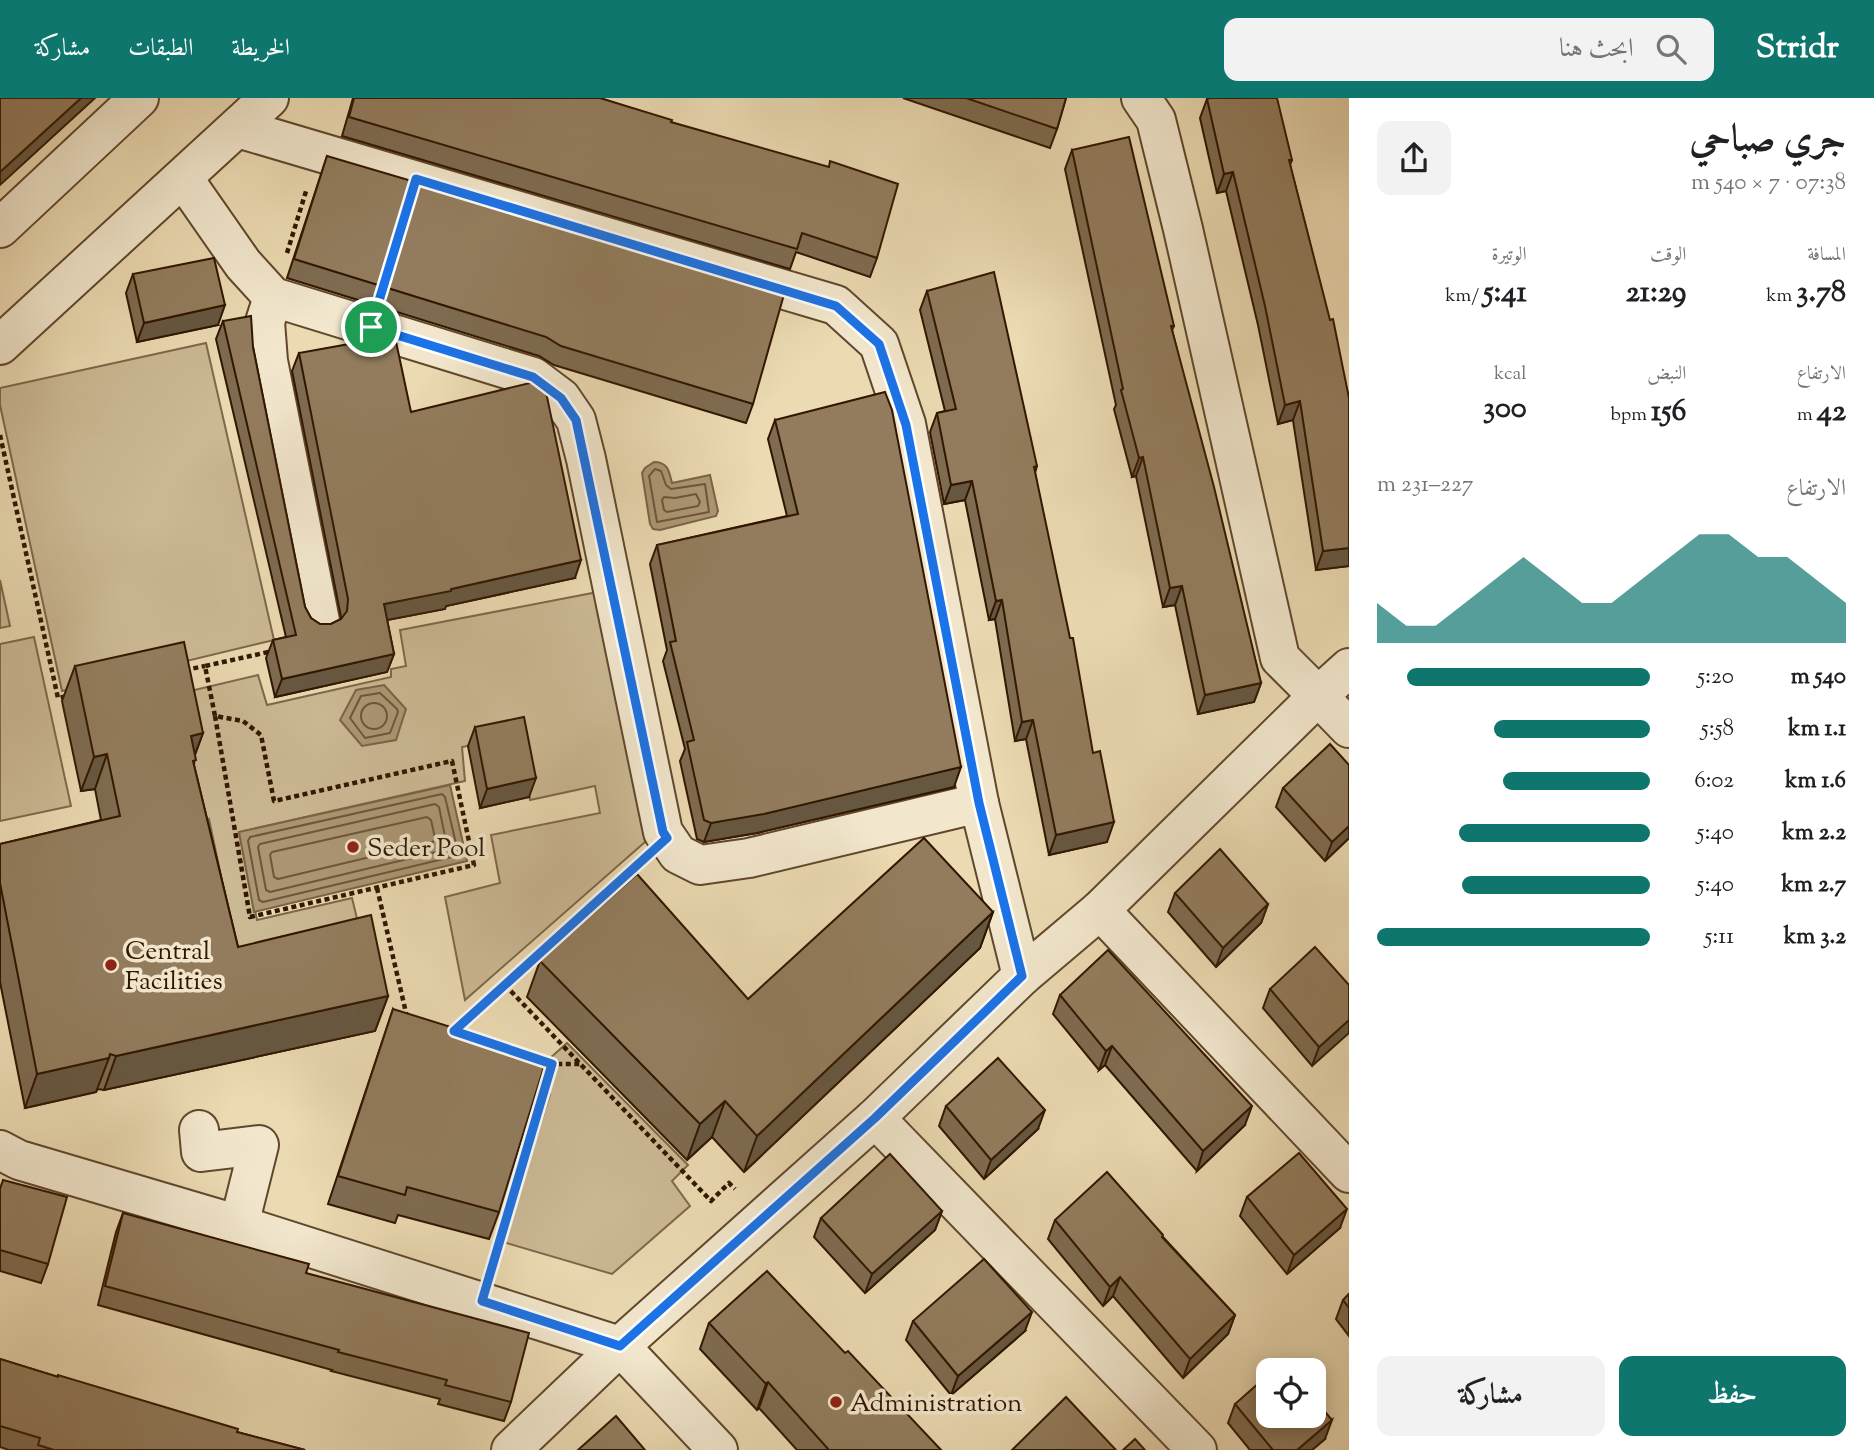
<!DOCTYPE html>
<html lang="ar">
<head>
<meta charset="utf-8">
<style>
	body { margin:0; font-family:"Sorts Mill Goudy",Amiri,serif; background:#f2f2f2; color:#202124; direction:rtl; height:100vh; display:flex; flex-direction:column; font-size:26px; white-space:nowrap }
	* { box-sizing:border-box; margin:0 }
	p { font-size:23px; color:#757577 }
	.icon { flex:none; width:38px; height:38px; fill:none; stroke:currentColor; stroke-width:2; stroke-linecap:round; stroke-linejoin:round }
	.map { position:relative; flex:1; overflow:hidden; direction:ltr }
	.panel { display:flex; flex-direction:column; background:#fff; width:525px }
	.panel>* { flex:none }
	.fabs { position:absolute; left:1256px; top:1260px; display:grid; gap:14px }
	.fabs a { display:grid; place-items:center; width:70px; height:70px; border-radius:14px; background:#fff; box-shadow:0 4px 18px #0003; font-size:35px }
	.pin { position:absolute; display:grid; place-items:center; width:60px; height:60px; color:#fff; margin:-30px; border:4px solid #fff; border-radius:50%; box-shadow:0 2px 7px #0007 }
	.round { display:grid; place-items:center; flex:none; width:74px; height:74px; border-radius:14px; background:#f2f2f2 }
	.summary { display:flex; align-items:center; justify-content:space-between; height:119px; padding:0 28px }
	h1 { font-size:38px; font-weight:700; line-height:52px }
	.figures { display:grid; grid-template-columns:repeat(3,1fr); gap:10px; height:119px; padding:7px 28px }
	.figures div { display:grid; align-content:center }
	.figures b { font-size:30px; font-weight:700 }
	.figures small { font-size:19px; font-weight:400 }
	.figures p { font-size:19px }
	.chart { height:196px; padding:14px 28px }
	.chart p { display:flex; justify-content:space-between }
	.chart svg { width:100%; height:126px; margin-top:7px; fill:#0f766e; opacity:.7 }
	.button { display:flex; gap:14px; margin-top:auto; padding:14px 28px }
	.button a { flex:1; height:80px; border-radius:14px; background:#0f766e; color:#fff; font-size:28px; font-weight:700; line-height:80px; text-align:center }
	.button a+a { background:#f2f2f2; color:#202124 }
	ul { padding:0 28px; list-style:none; font-size:23px }
	li { display:grid; grid-template-columns:112px 84px 1fr; align-items:center; height:52px }
	li i { height:18px; border-radius:9px; background:#0f766e }
	header { display:flex; align-items:center; gap:42px; box-sizing:border-box; height:98px; padding:0 35px; background:#0f766e; color:#fff }
	header strong { font-size:33px }
	nav { display:flex; gap:38px; margin-inline-start:auto; font-size:24px }
	.search { width:490px; height:63px; background:#f2f2f2; display:flex; align-items:center; gap:18px; box-sizing:border-box; padding:0 24px; border-radius:14px; color:#757577; font-size:26px }
	main { display:flex; flex:1; min-height:0 }
	.map>svg:first-child { display:block }
	.green { fill:#cbb994; stroke:#7e684a; stroke-width:2 }
	.water { fill:#ac9775; stroke:#7b6346; stroke-width:2 }
	.lines { fill:none; stroke-linecap:round; stroke-linejoin:round }
	.shore { stroke:#6e563a; stroke-width:2 }
	.minor-casing { stroke:#60472c; stroke-width:42 }
	.path { stroke:#311600; stroke-width:4.5; stroke-dasharray:5 3.5; stroke-linecap:butt }
	.minor { stroke:#f2e7cd; stroke-width:38 }
	.wall { fill:#7e6b50; stroke:#311600; stroke-width:2 }
	.shaded-wall { fill:#665741; stroke:#311600; stroke-width:2 }
	.building { fill:#927c5d; stroke:#311600; stroke-width:2 }
	.route-casing { stroke:#fff; stroke-width:14 }
	.route { stroke:#1a73e8; stroke-width:9 }
	.poi-dot { fill:#8f2418; stroke:#f2e7cd; stroke-width:2.5 }
	.labels { text-anchor:middle; stroke-width:7; stroke-linejoin:round; paint-order:stroke }
	.poi-label { font-size:26px; fill:#311600; stroke:#f2e7cd; text-anchor:start }
</style>
</head>
<body>
<header>
<strong>Stridr</strong>
<div class="search"><svg class="icon" aria-label="search" viewBox="0 0 24 24"><circle cx="10" cy="10" r="6"/><path d="M15 15l6 6"/></svg>ابحث هنا</div>
<nav><a>الخريطة</a><a>الطبقات</a><a>مشاركة</a></nav>
</header>
<main>
<section class="panel">
<div class="summary"><div><h1>جري صباحي</h1><p>07:38 · 7 × 540 m</p></div><a class="round"><svg class="icon" aria-label="share" viewBox="0 0 24 24"><path d="M12 15V3M7 8l5-5 5 5M5 13v7h14v-7"/></svg></a></div>
<div class="figures">
<div><p>المسافة</p><b>3.78<small> km</small></b></div>
<div><p>الوقت</p><b>21:29</b></div>
<div><p>الوتيرة</p><b>5:41<small> /km</small></b></div>
</div>
<div class="figures">
<div><p>الارتفاع</p><b>42<small> m</small></b></div>
<div><p>النبض</p><b>156<small> bpm</small></b></div>
<div><p>kcal</p><b>300</b></div>
</div>
<div class="chart"><p><span>الارتفاع</span>227–231 m</p>
<svg viewBox="0 0 160 44" preserveAspectRatio="none"><path d="M0 44V30L10 38L20 38L30 30L40 22L50 14L60 22L70 30L80 30L90 22L100 14L110 6L120 6L130 14L140 14L150 22L160 30V44z"/></svg>
</div>
<ul>
<li><b>540 m</b>5:20<i style="width:89%"></i></li>
<li><b>1.1 km</b>5:58<i style="width:57%"></i></li>
<li><b>1.6 km</b>6:02<i style="width:54%"></i></li>
<li><b>2.2 km</b>5:40<i style="width:70%"></i></li>
<li><b>2.7 km</b>5:40<i style="width:69%"></i></li>
<li><b>3.2 km</b>5:11<i style="width:100%"></i></li>
</ul>
<div class="button"><a>حفظ</a><a>مشاركة</a></div>
</section>
<div class="map">
<svg width="1349" height="1352" viewBox="0 0 1349 1352">
	<rect width="100%" height="100%" fill="#ebdab2"/>
	<filter id="stains"><feTurbulence type="fractalNoise" baseFrequency=".00286" numOctaves="4"/><feColorMatrix values="0 0 0 0 .2 0 0 0 0 .09 0 0 0 0 .02 0 0 0 .5 -.17"/></filter>
	<radialGradient id="worn" r=".72"><stop offset=".6" stop-color="#630" stop-opacity="0"/><stop offset="1" stop-color="#630" stop-opacity=".3"/></radialGradient>
	<g class="green">
		<path d="M206 245 274 542 62 593 0 307V290Z"/>
		<path d="M0 482 10 528 0 530Z"/>
		<path d="M603 493 642 661 645 744 465 902 445 799 500 785 491 737 600 715 595 688 530 702 517 638 462 649 465 683 239 734 257 822 352 800 361 837 239 863 209 721 194 724 169 598 258 577 267 607 391 579V571L406 568 400 532Z"/>
		<path d="M34 539 71 708 0 723V546Z"/>
		<path d="M567 945 688 1067 672 1083 690 1108 612 1176 503 1144 550 996 539 970Z"/>
	</g>
	<g class="water">
		<path d="M654 364C668 364 669 373 672 385L710 377 718 413 716 418 660 432 653 431 650 426 642 375 645 370Z"/>
		<path d="M384 587 406 611 396 642 362 648 340 622 356 592Z"/>
		<path d="M450 687 467 763 254 814 239 734Z"/>
	</g>
	<g class="lines">
		<g class="shore">
			<path d="M655 371 661 373 666 387 671 391 705 386 709 414 657 424 649 378Z"/>
			<path d="M696 396 700 404 698 408 667 414 664 412 662 402 664 399 675 400Z"/>
			<path d="M380 595 397 611 398 614 390 635 365 640 350 620 361 598Z"/>
			<circle cx="374" cy="618" r="13"/>
			<path d="M442 696 445 699 458 754 456 758 263 804 259 802 248 743 250 739Z"/>
			<path d="M435 706 439 709 447 748 445 752 270 794 266 792 258 749 260 746Z"/>
			<path d="M427 719 431 722 435 740 433 744 278 781 274 779 270 757 272 754Z"/>
		</g>
		<g class="minor-casing">
			<g id="minor">
				<path d="M183 80 243 166 273 199 533 279 561 300 576 322 586 361 663 734 678 756 700 767 749 760 979 705"/>
				<path d="M0 130 139 0"/>
				<path d="M273 199 265 224 268 263 320 523"/>
				<path d="M0 247 269 0"/>
				<path d="M1349 570 1318 598 1349 630"/>
				<path d="M1100 812 1349 1075"/>
				<path d="M1022 878 1100 812 1318 598 1280 560 1183 131 1156 22 1141 0"/>
				<path d="M875 1020 1197 1352"/>
				<path d="M199 1032 201 1054 259 1047 239 1127"/>
				<path d="M0 1052 19 1062 239 1127 620 1248 875 1020 1022 878 979 705 906 326 879 246 836 207 238 30"/>
				<path d="M511 1352 620 1248 718 1352"/>
			</g>
		</g>
		<g class="path">
			<path d="M287 155 307 90"/>
			<path d="M0 337 58 600 67 598"/>
			<path d="M185 572 205 568"/>
			<path d="M215 618 250 819 474 767 452 663 274 703 261 637 243 623 215 618 205 568 273 553"/>
			<path d="M377 790 407 919"/>
			<path d="M505 887 711 1103 729 1085 735 1091"/>
			<path d="M452 933H454L637 766"/>
			<path d="M541 962 552 966H581"/>
			<path d="M493 1166 552 966"/>
		</g>
		<use href="#minor" class="minor"/>
	</g>
	<g class="wall">
		<path d="M353 0H600L671 24 877 160 870 179 796 154 790 171 342 38Z"/>
		<path d="M903 0H1066L1057 31 1050 50Z"/>
		<path d="M1207 1 1292 62 1290 67 1349 300V468L1316 472 1293 322 1278 326 1258 227 1226 93 1217 95 1200 20Z"/>
		<path d="M1072 52 1174 228 1172 232 1261 585 1254 604 1198 616 1175 507 1163 509 1136 378 1132 379 1114 311 1116 307 1065 71Z"/>
		<path d="M327 58 753 306 746 325 554 267 539 258 287 180Z"/>
		<path d="M133 176 218 227 137 244 126 195Z"/>
		<path d="M927 193 1037 368 1035 375 1107 744 1049 757 1026 641 1015 643 995 521 989 522 965 402 944 406 930 334 937 315 945 313 920 212Z"/>
		<path d="M223 223 253 249 305 509 311 520 320 526H331L341 521V519L292 273 299 255 411 314 575 480 446 508 445 511 387 522 394 556 387 574 275 599 266 560 273 542 286 539 216 241Z"/>
		<path d="M775 322 954 689 757 735 704 744 697 741 680 663 685 651 663 563 667 552 650 466 657 447 787 418 768 341Z"/>
		<path d="M75 568 203 635 195 657 194 667 238 849 388 898 375 933 104 992 98 991 96 994 25 1010 0 884V746L101 722 95 691 81 693 62 603Z"/>
		<path d="M475 629 529 699 480 710 468 648Z"/>
		<path d="M1349 667V740L1325 763 1276 709 1283 690Z"/>
		<path d="M1175 795 1268 806 1261 825 1216 869 1168 814Z"/>
		<path d="M993 814 980 850 744 1074 712 1039 687 1062 527 899 540 863 748 901Z"/>
		<path d="M1349 887 1312 968 1263 910 1270 891Z"/>
		<path d="M1060 897 1245 1027 1197 1073 1105 967 1099 972 1053 916Z"/>
		<path d="M393 911 499 1114 489 1141 398 1117 395 1125 328 1106Z"/>
		<path d="M946 1008 1038 1031 984 1081 939 1028Z"/>
		<path d="M0 1090 48 1166 41 1185 0 1173Z"/>
		<path d="M1247 1099 1340 1130 1287 1176 1240 1118Z"/>
		<path d="M942 1113 935 1132 865 1195 814 1139 821 1120Z"/>
		<path d="M123 1115 306 1175 511 1304 504 1323 438 1306 440 1301 331 1273 332 1272 98 1207 116 1134Z"/>
		<path d="M1055 1122 1163 1139 1235 1217 1228 1236 1183 1280 1113 1198 1103 1208 1048 1141Z"/>
		<path d="M1349 1196V1238L1336 1221 1343 1202Z"/>
		<path d="M913 1223 1025 1233 951 1297 906 1242Z"/>
		<path d="M709 1225 845 1255 941 1352H797L759 1310 757 1312 700 1251Z"/>
		<path d="M0 1261 237 1334 305 1352H9L0 1349Z"/>
		<path d="M1235 1306 1325 1341 1312 1352H1250L1228 1325Z"/>
	</g>
	<g class="shaded-wall">
		<path d="M81 0H95L0 87V74Z"/>
		<path d="M1233 74 1226 93 1217 95 1224 76Z"/>
		<path d="M225 207 218 227 137 244 144 225Z"/>
		<path d="M1300 303 1293 322 1278 326 1285 307Z"/>
		<path d="M1143 359 1136 378 1132 379 1139 360Z"/>
		<path d="M972 383 965 402 944 406 951 387Z"/>
		<path d="M1349 450V468L1316 472 1323 453Z"/>
		<path d="M581 462 575 480 446 508 445 511 377 524 384 506Z"/>
		<path d="M1182 488 1175 507 1163 509 1170 490Z"/>
		<path d="M1002 502 995 521 989 522 996 503Z"/>
		<path d="M394 556 387 574 275 599 282 581Z"/>
		<path d="M1261 585 1254 604 1198 616 1205 597Z"/>
		<path d="M1033 622 1026 641 1015 643 1022 624Z"/>
		<path d="M203 635 190 669 191 638Z"/>
		<path d="M107 656 95 691 81 693 94 659Z"/>
		<path d="M961 669 954 689 757 735 704 744 711 725Z"/>
		<path d="M536 680 529 699 480 710 487 691Z"/>
		<path d="M1114 724 1107 744 1049 757 1056 737Z"/>
		<path d="M1349 728V740L1325 763 1332 744Z"/>
		<path d="M1268 806 1261 825 1216 869 1223 850Z"/>
		<path d="M993 814 980 850 744 1074 757 1038Z"/>
		<path d="M388 898 375 933 104 992 116 958Z"/>
		<path d="M1349 922V935L1312 968 1319 949Z"/>
		<path d="M1112 948 1105 967 1099 972 1106 953Z"/>
		<path d="M109 960 96 994 25 1010 37 976Z"/>
		<path d="M725 1003 712 1039 687 1062 700 1026Z"/>
		<path d="M1252 1008 1245 1027 1197 1073 1203 1053Z"/>
		<path d="M1045 1012 1038 1031 984 1081 991 1062Z"/>
		<path d="M1347 1111 1340 1130 1287 1176 1294 1157Z"/>
		<path d="M942 1113 935 1132 865 1195 872 1176Z"/>
		<path d="M1120 1179 1113 1198 1103 1208 1110 1189Z"/>
		<path d="M1032 1214 1025 1233 951 1297 958 1278Z"/>
		<path d="M1235 1217 1228 1236 1183 1280 1190 1261Z"/>
		<path d="M768 1284 759 1310 757 1312 766 1286Z"/>
		<path d="M1332 1322 1325 1341 1312 1352H1297Z"/>
	</g>
	<g class="building">
		<path d="M0 0H81L0 74Z"/>
		<path d="M354 0H600L672 22 671 24 829 69 830 63 898 86 877 160 802 135 797 151 349 19Z"/>
		<path d="M966 0H1066L1057 31Z"/>
		<path d="M1210 0H1277L1292 62H1289L1330 222 1333 221 1349 300V450L1323 453 1300 303 1285 307 1265 208 1233 74 1224 76 1207 1Z"/>
		<path d="M1129 39 1174 228H1171L1214 389 1261 585 1205 597 1182 488 1170 490 1143 359 1139 360 1121 292 1123 291 1072 52Z"/>
		<path d="M327 58 785 193 753 306 561 248 546 239 294 161Z"/>
		<path d="M214 160 225 207 144 225 133 176Z"/>
		<path d="M994 174 1037 368 1034 369 1070 540H1073L1093 655 1100 653 1114 724 1056 737 1033 622 1022 624 1002 502 996 503 972 383 951 387 937 315 956 311 927 193Z"/>
		<path d="M251 218 253 249 305 509 311 520 320 526H331L341 521 347 513 348 501 299 255 371 242 374 233 395 239 411 314 534 284 546 294 581 462 451 491V493L384 506 394 556 282 581 273 542 296 537 223 223Z"/>
		<path d="M885 294 892 312 961 669 764 716 711 725 704 722 687 644 694 642 670 544 676 543 657 447 798 416 775 322Z"/>
		<path d="M184 544 203 635 191 638 196 662 193 663 238 849 371 817 388 898 116 958 110 956 109 960 37 976 0 785V746L120 718 107 656 94 659 75 568Z"/>
		<path d="M524 619 536 680 487 691 475 629Z"/>
		<path d="M1330 646 1349 667V728L1332 744 1283 690Z"/>
		<path d="M924 740 993 814 757 1038 725 1003 700 1026 540 863 637 776 748 901Z"/>
		<path d="M1220 751 1268 806 1223 850 1175 795Z"/>
		<path d="M1315 849 1349 887V922L1319 949 1270 891Z"/>
		<path d="M1108 852 1252 1008 1203 1053 1112 948 1106 953 1060 897Z"/>
		<path d="M393 911 547 959 499 1114 407 1089 405 1097 338 1078Z"/>
		<path d="M998 960 1045 1012 991 1062 946 1008Z"/>
		<path d="M1299 1055 1347 1111 1294 1157 1247 1099Z"/>
		<path d="M890 1056 942 1113 872 1176 821 1120Z"/>
		<path d="M1107 1074 1163 1137 1162 1139 1235 1217 1190 1261 1120 1179 1110 1189 1055 1122Z"/>
		<path d="M3 1082 67 1099 48 1166 0 1152V1091Z"/>
		<path d="M123 1115 309 1166 306 1175 529 1235 511 1304 445 1287 447 1282 338 1254 339 1252 105 1188Z"/>
		<path d="M984 1161 1032 1214 958 1278 913 1223Z"/>
		<path d="M767 1173 845 1255 848 1253 941 1352H829L768 1284 766 1286 709 1225Z"/>
		<path d="M1349 1196V1210L1343 1202Z"/>
		<path d="M0 1261 58 1279V1277L238 1331 237 1334 305 1352H54L38 1347 40 1340 0 1328Z"/>
		<path d="M1282 1264 1289 1272H1272Z"/>
		<path d="M1269 1276V1318H1314V1301L1332 1322 1297 1352H1273L1235 1306Z"/>
		<path d="M1066 1299 1116 1352H1012Z"/>
		<path d="M616 1318 645 1352H578Z"/>
		<path d="M1135 1341 1145 1352H1123Z"/>
	</g>
	<g class="lines">
		<g class="route-casing">
			<path id="route" d="M416 81 836 208 879 246 906 327 979 705 1022 878 875 1020 620 1248 482 1203 552 966 454 933 667 740 663 734 576 322 561 300 533 279 371 229Z"/>
		</g>
		<use href="#route" class="route"/>
	</g>
	<g class="poi-dot">
		<circle cx="353" cy="749" r="7"/>
		<circle cx="111" cy="867" r="7"/>
		<circle cx="836" cy="1304" r="7"/>
	</g>
	<g class="labels">
		<g class="poi-label">
			<text x="367" y="758">Seder Pool</text>
			<text x="125" y="861">Central<tspan x="125" dy="30">Facilities</tspan></text>
			<text x="850" y="1313">Administration</text>
		</g>
	</g>
	<rect width="100%" height="100%" filter="url(#stains)"/>
	<rect width="100%" height="100%" fill="url(#worn)"/>
</svg>
<div class="fabs">
<a><svg class="icon" aria-label="locate" viewBox="0 0 24 24"><circle cx="12" cy="12" r="6"/><path d="M12 2v4M12 18v4M2 12h4M18 12h4"/></svg></a>
</div>
<div class="pin" style="left:371px;top:229px;background:#1e9e55"><svg class="icon" aria-label="arrive" viewBox="0 0 24 24"><path d="M6 21V4h12l-3 4 3 4H6"/></svg></div>
</div>
</main>
</body>
</html>
